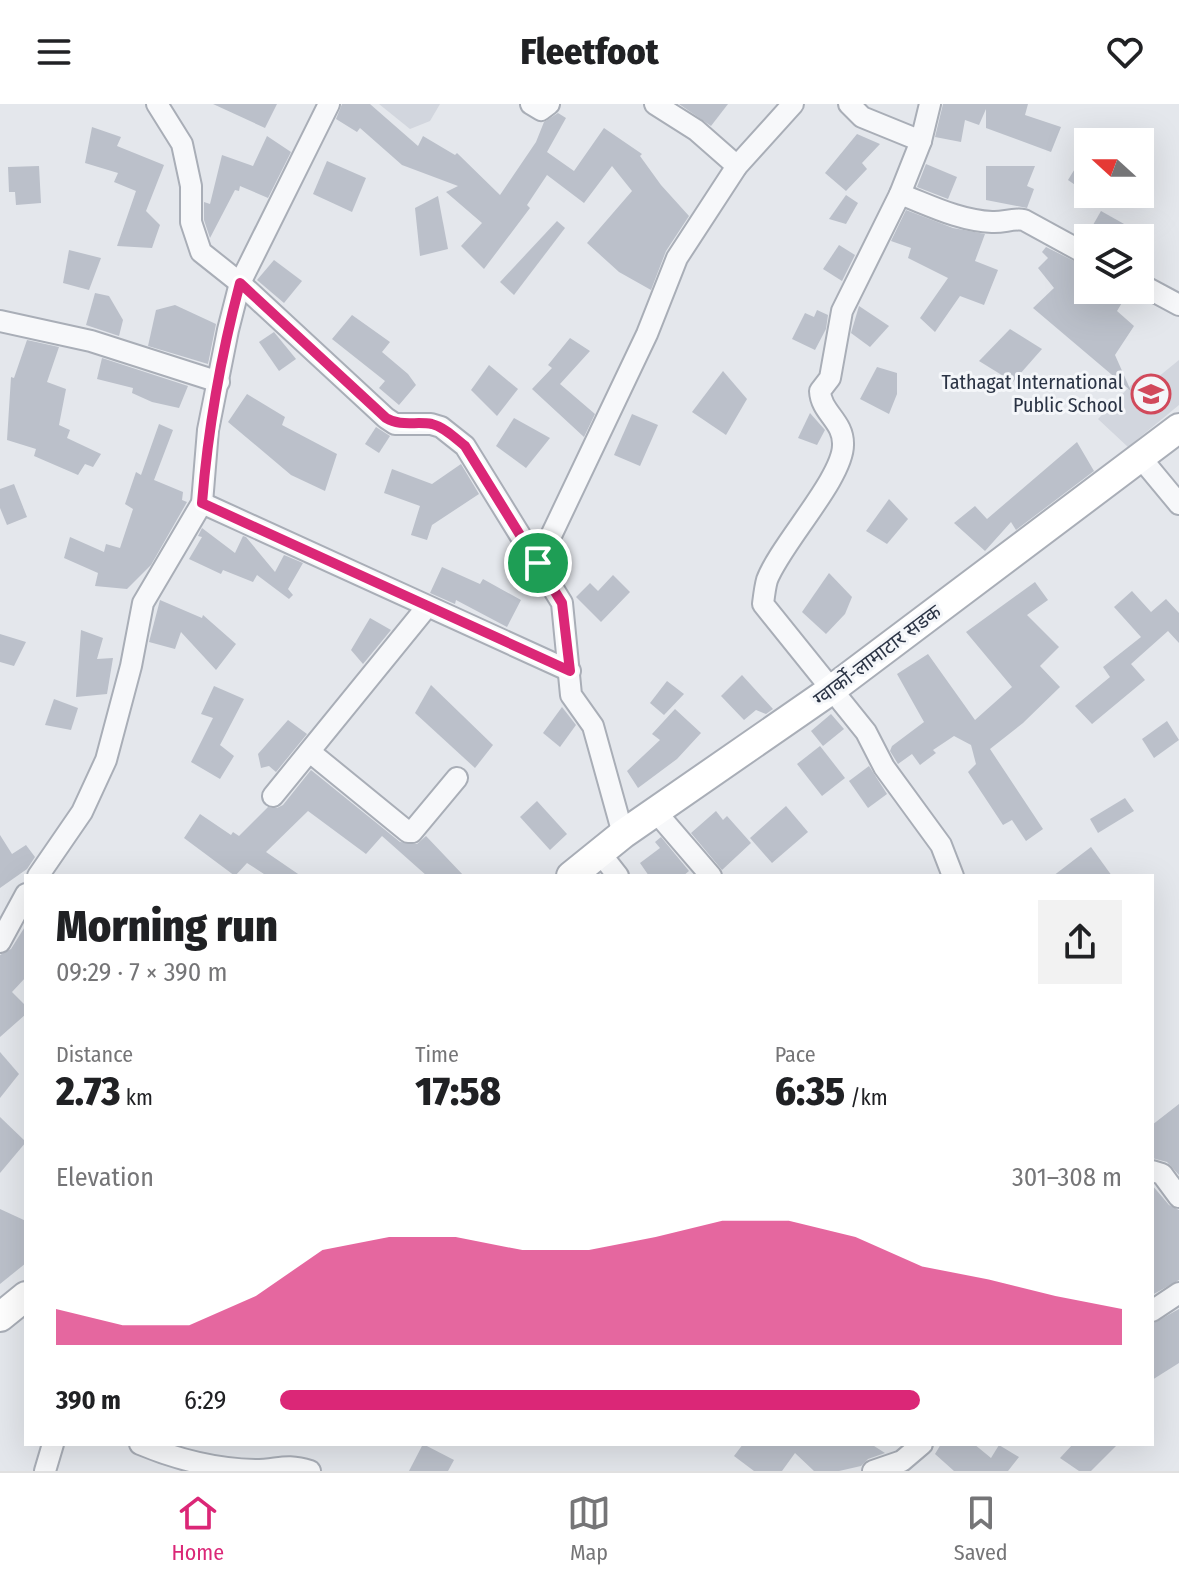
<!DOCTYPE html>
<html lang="en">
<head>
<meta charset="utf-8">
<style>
	body { margin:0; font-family:"Fira Sans Condensed","Noto Sans Devanagari",sans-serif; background:#f2f2f2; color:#202124; height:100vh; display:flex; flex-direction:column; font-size:30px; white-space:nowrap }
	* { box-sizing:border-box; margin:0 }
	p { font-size:26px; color:#757577 }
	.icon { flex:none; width:44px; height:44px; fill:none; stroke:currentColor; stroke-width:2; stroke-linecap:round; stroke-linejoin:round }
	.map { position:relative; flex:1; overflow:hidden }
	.sheet { position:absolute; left:24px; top:770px; width:1130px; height:572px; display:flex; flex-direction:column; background:#fff; border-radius:0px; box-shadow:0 8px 32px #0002 }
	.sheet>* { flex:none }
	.needle { width:52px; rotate:291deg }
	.fabs { position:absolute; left:1074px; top:24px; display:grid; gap:16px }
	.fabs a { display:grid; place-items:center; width:80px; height:80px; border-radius:0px; background:#fff; box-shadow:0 8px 32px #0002; font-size:40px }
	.pin { position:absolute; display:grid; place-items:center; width:68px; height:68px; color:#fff; margin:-34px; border:4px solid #fff; border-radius:50%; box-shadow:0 2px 8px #0007 }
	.round { display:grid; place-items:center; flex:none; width:84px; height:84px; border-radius:0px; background:#f2f2f2 }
	.overview { display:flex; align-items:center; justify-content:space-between; height:136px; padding:0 32px }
	h1 { font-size:44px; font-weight:800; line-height:60px }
	.metrics { display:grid; grid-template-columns:repeat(3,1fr); gap:12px; height:136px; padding:8px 32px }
	.metrics div { display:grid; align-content:center }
	.metrics b { font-size:40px; font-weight:800 }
	.metrics small { font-size:22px; font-weight:400 }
	.metrics p { font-size:22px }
	.chart { height:224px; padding:16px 32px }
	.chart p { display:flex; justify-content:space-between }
	.chart svg { width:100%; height:144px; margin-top:8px; fill:#db2777; opacity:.7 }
	ul { padding:0 32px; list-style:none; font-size:26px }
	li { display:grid; grid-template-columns:128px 96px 1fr; align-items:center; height:60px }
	li i { height:20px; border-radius:10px; background:#db2777 }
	header { display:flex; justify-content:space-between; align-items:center; height:104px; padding:0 32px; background:#fff; font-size:36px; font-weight:800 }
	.dock { display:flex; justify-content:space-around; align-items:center; height:112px; border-top:2px solid #e0e0e0; background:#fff; font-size:22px; color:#757577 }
	.dock a { display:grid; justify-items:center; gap:4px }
	.dock .active { color:#db2777 }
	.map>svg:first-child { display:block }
	.built { fill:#d2d6de }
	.building { fill:#bbc0ca }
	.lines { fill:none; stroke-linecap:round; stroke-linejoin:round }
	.street-casing { stroke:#a9aeb7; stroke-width:24 }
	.secondary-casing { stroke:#a9aeb7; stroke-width:32 }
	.street { stroke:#f7f8fa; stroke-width:20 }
	.secondary { stroke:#fff; stroke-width:28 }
	.route-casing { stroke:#fff; stroke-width:16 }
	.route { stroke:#db2777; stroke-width:10 }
	.labels { text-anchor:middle; stroke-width:6; stroke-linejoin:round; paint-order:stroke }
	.poi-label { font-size:20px; fill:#2b3445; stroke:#f4f6f9; text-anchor:end }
	.street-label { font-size:20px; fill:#2b3445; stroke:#f4f6f9 }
</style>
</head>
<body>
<header><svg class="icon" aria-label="menu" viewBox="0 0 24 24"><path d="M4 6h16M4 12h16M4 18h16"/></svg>Fleetfoot<svg class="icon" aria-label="heart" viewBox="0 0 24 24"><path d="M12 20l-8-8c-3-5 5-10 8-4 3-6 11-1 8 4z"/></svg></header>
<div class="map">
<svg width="1179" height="1367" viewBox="0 0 1179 1367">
	<rect width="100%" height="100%" fill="#e4e7ec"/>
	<g class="built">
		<path d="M379 0H440L430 17 410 25Z"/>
		<path d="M1179 256V301L1128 343 1098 315 1141 271 1152 278Z"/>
	</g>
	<g class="building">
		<path d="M213 0H277L265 24Z"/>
		<path d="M342 0H370L418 42 423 32 455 51 457 49 500 91 536 38 544 18 558 9 566 14 547 48 574 67 604 24 642 50 640 52 661 81 689 112 666 147 651 186 619 168 587 139 632 87 612 62 584 99 547 71 527 101 530 104 484 165 461 142 482 119 446 88 458 82 402 61 360 24 357 28 336 15Z"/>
		<path d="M679 0H728L711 22Z"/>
		<path d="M943 0H1028L1025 11 1061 23 1051 48 986 24V5L979 21 965 16 961 38 935 33Z"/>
		<path d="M92 23 121 33 117 42 164 61 146 107 160 121 152 144 117 142 136 87 114 78 118 69 85 59Z"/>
		<path d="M857 30 880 40 862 59 867 65 846 87 825 69Z"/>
		<path d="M267 32 291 48 268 94 240 82 239 87 235 86 210 134 204 116V98L210 100 222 51 253 62Z"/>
		<path d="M327 57 366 74 352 108 313 90Z"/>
		<path d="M926 60 957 73 948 95 917 83Z"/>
		<path d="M39 62 41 99 16 101 15 88H9L8 63Z"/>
		<path d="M986 62H1035L1027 82 1034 85 1027 104 986 96Z"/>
		<path d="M1076 63H1088V74L1081 85 1068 76Z"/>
		<path d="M846 91 858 99 846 120 829 115Z"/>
		<path d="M438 92 448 145 420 152 415 104Z"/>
		<path d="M906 106 953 124 985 130 975 157 998 166 984 201 960 192 935 228 920 214 948 174 908 154 911 144 891 137Z"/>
		<path d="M1101 107 1149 134 1085 135Z"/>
		<path d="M557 117 565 124 514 191 500 178Z"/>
		<path d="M839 141 855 151 842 177 823 165Z"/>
		<path d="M1046 143 1088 164V186L1129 187 1117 207 1134 222 1115 251 1131 287 1033 204 1054 184 1038 164 1048 154 1042 148Z"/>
		<path d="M69 146 101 154 89 186 63 179Z"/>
		<path d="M274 156 302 177 284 199 257 176Z"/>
		<path d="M95 189 109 192 123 216 119 232 86 221Z"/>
		<path d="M175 201 216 220 208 260 148 242 156 206Z"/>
		<path d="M859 202 889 222 870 243 851 229Z"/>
		<path d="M817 206 828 211 826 225 815 246 792 235 805 209 814 213Z"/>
		<path d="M352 211 390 238 382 248 408 270 416 281 399 301 379 284 385 277 332 235Z"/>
		<path d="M1010 225 1042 245 1013 278 979 257Z"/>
		<path d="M274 228 296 255 279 267 259 238Z"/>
		<path d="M570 234 590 247 560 280 595 310 584 333 532 285 552 264 548 261Z"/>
		<path d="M27 236 59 243 47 278 66 285 59 321 70 326 67 334 101 350 93 363 85 360 78 371 34 352 36 345 7 336 11 273 14 274Z"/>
		<path d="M102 254 188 282 179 304 152 298 132 289 133 284 97 275Z"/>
		<path d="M489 261 518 285 497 312 471 286Z"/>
		<path d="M877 263 897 269V290L889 310 860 295Z"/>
		<path d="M723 267 747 295 726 331 692 308Z"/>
		<path d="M247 290 285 313 282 321 337 350 325 387 291 371 228 318Z"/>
		<path d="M810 309 825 326 817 341 798 334Z"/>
		<path d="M632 310 658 321 640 362 614 351Z"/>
		<path d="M514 314 550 334 526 364 496 342Z"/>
		<path d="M159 320 173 326 154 376 142 371 183 388 182 396 187 398 151 461 127 485 95 482 98 469 64 454 70 433 104 448 106 440 120 444 133 405 125 400 136 368 141 371Z"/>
		<path d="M376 323 390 332 379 349 365 340Z"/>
		<path d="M1077 338 1094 367 1016 426 1011 418 985 447 954 419 975 402 987 415Z"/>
		<path d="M461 360 479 390 432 421 427 436 411 431 420 402 384 389 392 365 432 380Z"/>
		<path d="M14 380 27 413 7 421 0 404V385Z"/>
		<path d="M889 395 908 415 887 440 866 427Z"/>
		<path d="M202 424 235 449 243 432 246 433 275 468 284 451 303 459 288 485 293 491 289 495 257 471 253 478 223 466 221 470 189 455 202 433 198 432Z"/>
		<path d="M442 463 480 480 483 475 521 496 507 523 456 496 455 500 430 489Z"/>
		<path d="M829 469 852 493 845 510 826 530 802 508Z"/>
		<path d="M613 471 630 488 601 518 576 493 590 479 598 487Z"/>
		<path d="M1035 478 1048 496 1027 511 1059 543 1040 562 1060 583 1023 619 990 645 1043 725 1026 737 1012 716 1003 721 968 668 976 660 971 641 954 632 933 646 936 649 920 661 912 650 898 660 890 647 892 642 924 618 897 570 928 550 975 616 1012 583 966 528Z"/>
		<path d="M1132 487 1151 508 1166 495 1179 509V539L1168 527 1131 560 1145 576 1092 620 1075 602 1110 573 1103 563 1141 533 1114 503Z"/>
		<path d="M160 496 202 514 203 511 236 540 216 566 181 528 175 545 149 538Z"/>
		<path d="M370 514 391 526 363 560 351 546Z"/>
		<path d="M81 526 103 534 97 555 113 554 107 590 76 593Z"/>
		<path d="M0 530 26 538 14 562 0 558Z"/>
		<path d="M742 571 773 605 766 610 756 606 744 616 721 592Z"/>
		<path d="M667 577 684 590 664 611 650 599Z"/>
		<path d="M431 581 493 641 475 664 415 609Z"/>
		<path d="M214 582 244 595 220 641 234 652 220 675 191 658 213 614 201 610Z"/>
		<path d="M54 595 78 604 71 626 45 621Z"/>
		<path d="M562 603 576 621 560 643 543 629Z"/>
		<path d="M675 605 701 629 677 655 638 684 627 667 660 636 652 630Z"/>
		<path d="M831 610 844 625 823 642 811 627Z"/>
		<path d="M288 616 307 630 276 668 269 662 261 664 258 650Z"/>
		<path d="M1167 617 1179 636 1154 654 1142 635Z"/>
		<path d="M820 642 845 674 822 692 797 660Z"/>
		<path d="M869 662 887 690 868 704 849 677Z"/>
		<path d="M311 666 400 738 417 740 426 732 464 772H427L382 732 366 750 308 707 266 748 301 772H267L247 759 235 772 184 734 200 710 231 731 233 728 239 732 268 703 277 704 283 701Z"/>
		<path d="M1125 694 1134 707 1098 729 1090 715Z"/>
		<path d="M537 697 567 730 550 746 520 713Z"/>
		<path d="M786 702 808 728 772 759 750 734Z"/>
		<path d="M716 707 723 716 727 712 751 739 722 766 691 729Z"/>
		<path d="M0 731 12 750 26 741 35 753 27 765 0 784Z"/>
		<path d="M661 733 689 767 683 772H649L640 759 660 744 655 738Z"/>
		<path d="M1091 743 1112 772H1053Z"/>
		<path d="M26 821V873L12 888 26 902V910L0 933V851L11 845Z"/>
		<path d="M0 948 19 970 0 994Z"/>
		<path d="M1179 1000V1071L1167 1058 1152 1054V1021Z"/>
		<path d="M0 1013 26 1038 0 1069Z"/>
		<path d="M1152 1081 1169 1101 1179 1106V1176L1152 1191Z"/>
		<path d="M0 1105 26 1117V1159L0 1180Z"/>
		<path d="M1179 1205V1259L1152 1276V1220Z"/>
		<path d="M423 1340 454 1356 448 1367H409Z"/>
		<path d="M743 1340H871L885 1349 868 1355 861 1362 839 1367H814L795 1349 782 1367H754L734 1352Z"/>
		<path d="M941 1340H974L991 1354 999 1341 1019 1353 1008 1367H954L935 1350Z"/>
		<path d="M1073 1340H1118L1091 1367H1079L1060 1354Z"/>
	</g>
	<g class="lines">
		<g class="street-casing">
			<g id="street">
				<path d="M157 0 182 40 191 82V118L201 148 240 179 386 314 395 320H431L441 323 465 342 562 499 571 591 593 622 623 730"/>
				<path d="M531 0 541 6 549 0"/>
				<path d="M655 0 696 26 737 62"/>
				<path d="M849 0 862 13 921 37"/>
				<path d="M930 0 921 37 900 90 842 207 830 274 820 287C821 309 844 317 843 341 843 374 780 441 767 476 765 483 764 492 763 500L866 628 884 663 941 741 953 772"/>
				<path d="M900 90C929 101 960 117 992 118 1003 119 1012 114 1024 116L1088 151"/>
				<path d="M1140 180 1179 201"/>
				<path d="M0 217 91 237 219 278"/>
				<path d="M1140 353 1179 400"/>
				<path d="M202 399 570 567"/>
				<path d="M538 459 647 230 677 154 737 62 793 0"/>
				<path d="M310 648 408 728H412L457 674"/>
				<path d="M273 692 426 504"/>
				<path d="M656 708 711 772"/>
				<path d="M600 749 618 772"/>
				<path d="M38 772 82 708 106 656 131 562 143 499 202 399 208 326 228 226 240 179 329 0"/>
				<path d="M0 838 26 790"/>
				<path d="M1152 1067 1162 1070 1179 1093"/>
				<path d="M1152 1207 1179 1189"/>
				<path d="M140 1340C178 1356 214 1365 255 1366 279 1366 285 1359 310 1367"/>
				<path d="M45 1367 53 1340"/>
				<path d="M873 1367 902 1357 922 1340"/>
			</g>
		</g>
		<g class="secondary-casing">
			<g id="secondary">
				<path d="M571 772 623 730 831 586 1179 324"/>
				<path d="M0 1213 26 1192"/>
			</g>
		</g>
		<use href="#street" class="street"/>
		<use href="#secondary" class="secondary"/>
	</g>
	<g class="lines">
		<g class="route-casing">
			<path id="route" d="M240 179 386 314C401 323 416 317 432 320 444 323 455 334 465 342L562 499 570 567 202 399C208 324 221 251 240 179Z"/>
		</g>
		<use href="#route" class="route"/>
	</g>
	<defs>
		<g id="school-ring" transform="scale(2)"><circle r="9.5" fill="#f4f6f9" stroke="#d1495b" stroke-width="1.5"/><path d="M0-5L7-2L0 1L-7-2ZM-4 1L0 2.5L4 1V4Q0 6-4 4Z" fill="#d1495b"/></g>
	</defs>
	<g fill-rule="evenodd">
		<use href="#school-ring" x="1151" y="290"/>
	</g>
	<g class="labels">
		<g class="poi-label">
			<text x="1123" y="285">Tathagat International<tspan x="1123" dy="23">Public School</tspan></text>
		</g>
		<g class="street-label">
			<text transform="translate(877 551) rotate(-37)" y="7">ग्वार्को-लामाटार सडक</text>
		</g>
	</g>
</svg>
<div class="fabs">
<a><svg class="needle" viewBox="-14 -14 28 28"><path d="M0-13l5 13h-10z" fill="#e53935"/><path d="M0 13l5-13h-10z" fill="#757577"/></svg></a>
<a><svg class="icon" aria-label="layers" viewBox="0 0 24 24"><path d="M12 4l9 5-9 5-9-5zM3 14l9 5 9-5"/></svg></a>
</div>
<div class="pin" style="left:538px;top:459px;background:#1e9e55"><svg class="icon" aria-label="arrive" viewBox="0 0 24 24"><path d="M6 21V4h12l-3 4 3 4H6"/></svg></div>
<section class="sheet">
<div class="overview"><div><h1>Morning run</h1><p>09:29 · 7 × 390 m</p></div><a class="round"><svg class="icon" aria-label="share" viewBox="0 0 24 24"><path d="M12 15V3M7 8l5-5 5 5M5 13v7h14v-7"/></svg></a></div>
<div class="metrics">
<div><p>Distance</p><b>2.73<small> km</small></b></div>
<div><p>Time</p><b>17:58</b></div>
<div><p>Pace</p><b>6:35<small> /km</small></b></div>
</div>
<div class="chart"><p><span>Elevation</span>301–308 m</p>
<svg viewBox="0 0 160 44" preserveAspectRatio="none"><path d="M0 44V33L10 38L20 38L30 29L40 15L50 11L60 11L70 15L80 15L90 11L100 6L110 6L120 11L130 20L140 24L150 29L160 33V44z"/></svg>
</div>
<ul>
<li><b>390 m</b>6:29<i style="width:76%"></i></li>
</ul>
</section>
</div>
<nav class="dock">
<a class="active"><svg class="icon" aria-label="home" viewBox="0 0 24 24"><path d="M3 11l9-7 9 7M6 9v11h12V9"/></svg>Home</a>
<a><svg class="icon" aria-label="map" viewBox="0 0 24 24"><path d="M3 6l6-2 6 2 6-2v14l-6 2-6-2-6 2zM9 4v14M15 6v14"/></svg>Map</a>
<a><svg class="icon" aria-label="saved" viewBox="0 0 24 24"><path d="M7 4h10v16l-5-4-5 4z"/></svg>Saved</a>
</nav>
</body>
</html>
